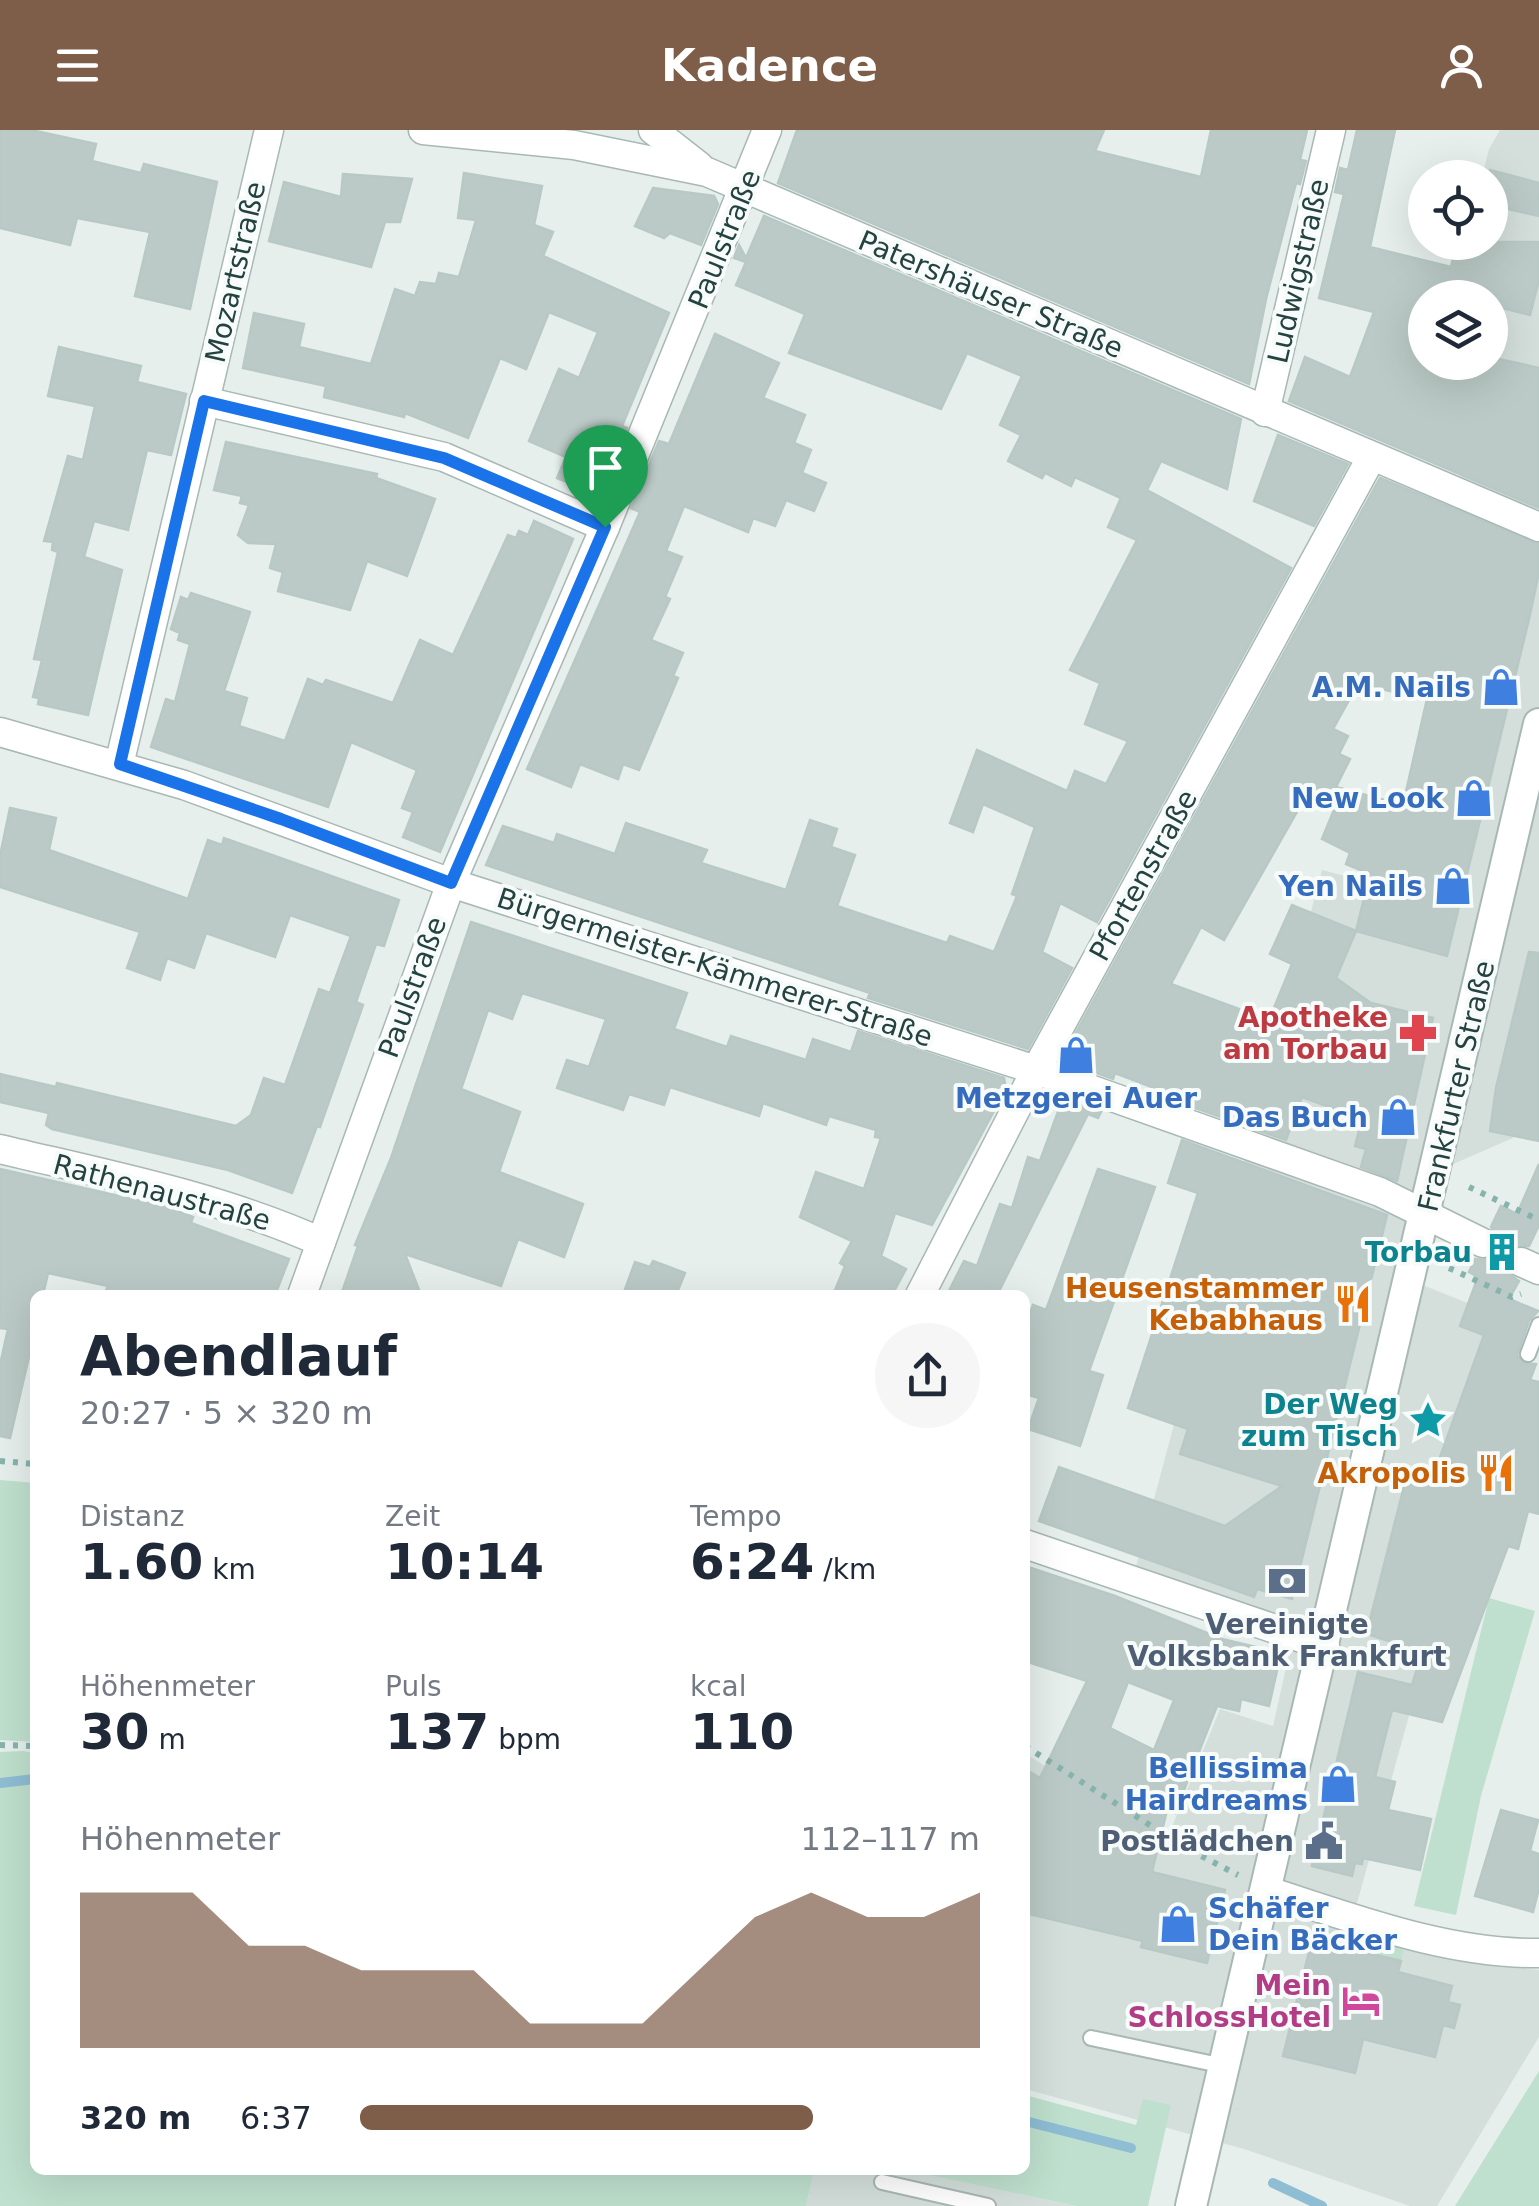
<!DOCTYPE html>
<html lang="de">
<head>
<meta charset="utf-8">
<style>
	body { margin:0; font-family:"DejaVu Sans",sans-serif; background:#f6f6f7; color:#1f2937; height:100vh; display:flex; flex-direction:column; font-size:38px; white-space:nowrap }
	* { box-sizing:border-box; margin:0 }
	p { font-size:32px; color:#747a83 }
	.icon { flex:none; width:55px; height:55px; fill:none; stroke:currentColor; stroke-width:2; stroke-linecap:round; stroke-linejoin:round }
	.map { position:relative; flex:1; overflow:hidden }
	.sheet { position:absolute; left:30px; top:1160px; width:1000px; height:885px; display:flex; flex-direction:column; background:#fff; border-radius:15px; box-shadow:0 10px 40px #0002 }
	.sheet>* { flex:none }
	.controls { position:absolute; left:1408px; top:30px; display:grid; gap:20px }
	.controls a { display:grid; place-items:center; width:100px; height:100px; border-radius:50%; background:#fff; box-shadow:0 10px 40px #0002; font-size:50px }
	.pin { position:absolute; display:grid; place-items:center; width:85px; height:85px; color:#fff; margin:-102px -42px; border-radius:50% 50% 50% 0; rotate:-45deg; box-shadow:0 0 10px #0007 }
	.pin .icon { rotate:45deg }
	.round { display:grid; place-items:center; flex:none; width:105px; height:105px; border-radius:52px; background:#f6f6f7 }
	.head { display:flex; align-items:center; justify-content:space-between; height:170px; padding:0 50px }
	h1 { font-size:55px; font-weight:800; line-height:75px }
	.metrics { display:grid; grid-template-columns:repeat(3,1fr); gap:15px; height:170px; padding:10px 50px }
	.metrics div { display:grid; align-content:center }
	.metrics b { font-size:50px; font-weight:800 }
	.metrics small { font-size:28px; font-weight:400 }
	.metrics p { font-size:28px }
	.chart { height:280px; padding:20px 50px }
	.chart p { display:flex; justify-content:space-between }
	.chart svg { width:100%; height:180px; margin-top:10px; fill:#7e5e49; opacity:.7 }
	ul { padding:0 50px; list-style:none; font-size:32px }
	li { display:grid; grid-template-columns:160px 120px 1fr; align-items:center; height:75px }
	li i { height:25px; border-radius:12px; background:#7e5e49 }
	header { display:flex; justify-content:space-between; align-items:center; height:130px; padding:0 50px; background:#7e5e49; color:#fff; font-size:45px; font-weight:800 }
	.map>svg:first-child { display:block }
	.built { fill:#d4dfdc }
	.green { fill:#bfe0ce }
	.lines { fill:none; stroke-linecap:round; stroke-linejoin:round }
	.stream { stroke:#8ebdd4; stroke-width:10 }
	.building { fill:#bbcac6; stroke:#b8c9c5; stroke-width:2.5; fill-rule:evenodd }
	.minor-tunnel { stroke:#bfccc9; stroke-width:28; stroke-dasharray:28 14; stroke-linecap:butt }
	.service-casing { stroke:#a8b8b5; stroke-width:18 }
	.minor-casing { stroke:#a8b8b5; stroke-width:31 }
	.tertiary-casing { stroke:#a8b8b5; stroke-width:34 }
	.path { stroke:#86b3ac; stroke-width:6; stroke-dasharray:5 8; stroke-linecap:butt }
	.service { stroke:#fff; stroke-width:14 }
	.minor { stroke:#fff; stroke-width:28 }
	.tertiary { stroke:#fff; stroke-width:30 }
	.route-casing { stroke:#fff; stroke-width:20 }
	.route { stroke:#1a73e8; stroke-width:12 }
	.labels { text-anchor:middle; stroke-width:8; stroke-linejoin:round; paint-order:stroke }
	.street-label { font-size:28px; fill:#24423f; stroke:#f7fbfa }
	.shop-label { font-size:28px; font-weight:bold; fill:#366cbe; stroke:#f7fbfa; text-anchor:end }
	.health-label { font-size:28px; font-weight:bold; fill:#be3a42; stroke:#f7fbfa; text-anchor:end }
	.culture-label { font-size:28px; font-weight:bold; fill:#0d838f; stroke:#f7fbfa; text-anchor:end }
	.food-label { font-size:28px; font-weight:bold; fill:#c56008; stroke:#f7fbfa; text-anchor:end }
	.service-label { font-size:28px; font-weight:bold; fill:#4e5e75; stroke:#f7fbfa }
	.hotel-label { font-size:28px; font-weight:bold; fill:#b23c85; stroke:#f7fbfa; text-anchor:end }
</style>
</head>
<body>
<header><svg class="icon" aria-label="menu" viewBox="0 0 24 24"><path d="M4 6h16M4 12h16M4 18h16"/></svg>Kadence<svg class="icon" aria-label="person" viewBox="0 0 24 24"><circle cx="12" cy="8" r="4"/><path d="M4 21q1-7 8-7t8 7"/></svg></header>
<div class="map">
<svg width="1539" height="2076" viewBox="0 0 1539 2076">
	<rect width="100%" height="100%" fill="#e6efec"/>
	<g class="built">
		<path d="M1500 0H1539V978L1522 974 1513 1008 1451 1035 1420 1154 1518 1193 1349 1802 1451 1828 1539 1840V1907L1437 2076H1410L1244 2019 1025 1959V1623L1165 1714 1220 1579 1273 1596 1292 1511 1130 1459 1322 740 1384 756 1434 555 1413 464 1476 310 1490 232V48L1482 47 1489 19Z"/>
		<path d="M814 2040H904L1077 2076H806Z"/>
	</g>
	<g class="green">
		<path d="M0 1350 35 1353V1612L0 1610Z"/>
		<path d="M1489 1468 1535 1481 1481 1666 1456 1785 1414 1776Z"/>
		<path d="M23 1621 35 1623V2040H814L806 2076H0V1622Z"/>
		<path d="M1315 1796 1404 1817 1401 1831 1312 1810Z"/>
		<path d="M1539 1941V2076H1455Z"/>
		<path d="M1025 1965 1136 1995 1143 1969 1171 1975 1148 2076H1077L904 2040H1025Z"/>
	</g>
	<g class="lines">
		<g class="stream">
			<path d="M0 1653 35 1649"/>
			<path d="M1025 1991 1131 2018"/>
			<path d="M1273 2053 1322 2076"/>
		</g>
	</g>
	<g class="building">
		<path d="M0 0H31L96 14 92 31 141 43 144 34 217 52 190 179 135 166 150 102 77 88 70 115 0 98Z"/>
		<path d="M797 0H1104L1095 21 1201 47 1211 0H1307L1300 30 1306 31 1300 54 1296 53 1266 169 1249 254 778 53Z"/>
		<path d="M1357 0H1395L1370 117 1451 137 1457 112H1539V150L1530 185 1490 175V168H1425V232H1490V227L1539 238V378L1289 271 1305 227 1350 247 1374 182 1319 168 1344 64 1335 62 1340 38 1348 40Z"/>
		<path d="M1490 40 1539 53V86L1490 75Z"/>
		<path d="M464 43 542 56 534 95 553 102 543 126 669 183 622 296 627 298 599 365 557 348 566 327 529 311 559 239 579 248 598 202 549 182 526 239 500 228 468 308 405 283 404 287 324 267 326 256 243 238 254 183 304 194 299 217 371 234 395 159 415 166 420 152 436 154 439 143 459 147 476 90 458 88Z"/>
		<path d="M343 44 412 49 400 92H385L371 137 269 111 284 52 341 67Z"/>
		<path d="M653 58 714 66 718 74 701 115 670 103 664 108 635 96Z"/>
		<path d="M764 86 1241 289 1227 359 1161 331 1147 360 1291 438 1097 792 1060 773 1042 822 1072 838 1028 919 868 868 870 863 486 735 503 696 554 713 557 704 615 724 626 693 707 720 701 733 786 760 810 690 837 699 831 717 855 725 837 776 947 813 950 806 994 822 1017 766 1012 764 1035 697 983 674 973 702 950 693 977 620 1067 661 1075 641 1106 654 1128 611 1085 594 1100 553 1070 540 1137 410 1108 397 1121 368 1075 347 1071 356 1045 343 1042 348 1008 331 1021 305 1000 295 1022 246 967 223 941 279 789 223 805 184 736 155 746 132 734 128 739 115 746 128Z"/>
		<path d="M715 204 779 233 763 268 805 285 794 313 811 320 802 343 826 353 814 381 786 370 775 396 753 388 748 402 684 376 666 421 682 427 665 467 670 469 651 510 683 523 673 546 678 548 639 640 623 634 618 649 580 634 571 657 527 639 640 382 631 378 659 311 669 314Z"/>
		<path d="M59 217 141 236 137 252 186 264 171 325 147 320 128 400 94 391 84 427 122 440 88 585 38 574 39 568 33 567 42 530 34 529 58 422 52 420 53 412 44 411 68 326 83 330 95 276 48 266Z"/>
		<path d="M1278 305 1348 334 1314 396 1254 371Z"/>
		<path d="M226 312 377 344 376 348 435 369 407 446 367 431 350 480 278 461 283 442 270 438 276 414 248 413 238 405 249 375 240 373 242 366 214 360Z"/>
		<path d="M1380 348 1539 414V442L1529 489 1447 826 1356 801 1336 848 1371 873 1433 888 1397 1051 1361 1037 1366 1019 1355 1016 1362 989 1302 967 1286 1010 1164 967 1165 962 1115 943 1113 949 1061 930ZM1358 554 1427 569 1403 675 1336 657 1350 629 1339 624 1348 606 1333 599ZM1306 666 1334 680 1322 709 1350 723 1346 734 1370 744 1356 801 1292 775 1270 824 1292 834 1269 890 1171 854 1201 797 1224 810Z"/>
		<path d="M534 391 573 409 440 722 403 707 413 682 402 678 417 640 351 612 328 677 151 617 166 569 175 572 190 514 178 510 180 503 171 499 181 467 188 470 191 463 250 482 224 561 247 568 239 596 285 611 308 549 323 555 326 550 393 573 420 510 453 525 508 405 516 408 519 401 528 405Z"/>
		<path d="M10 678 56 688 49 720 188 769 208 710 222 715 224 708 399 770 384 816 376 814 356 872 363 875 320 997 317 996 292 1063 228 1040 52 999 46 995 49 983 0 972V944L56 957 57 953 236 996 251 985 264 948 285 955 319 859 330 863 351 806 290 785 275 827 206 803 194 838 167 828 160 850 127 838 140 802 0 757V726Z"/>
		<path d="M471 792 687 863 674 899 727 917 731 906 806 930 813 909 851 922 858 901 1004 948 1006 959 932 1095 895 1083 881 1126 906 1139 892 1165H833L845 1136 840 1133 852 1111 800 1087 816 1042 864 1059 881 1008 875 1007 876 1000 829 986 826 995 763 973 759 986 670 957 664 975 629 964 623 980 557 958 567 930 589 937 606 889 522 863 512 889 488 880 461 959 520 982 499 1042 583 1074 564 1127 518 1109 501 1156 405 1124 421 1165H341L358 1116 355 1115 391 1028Z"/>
		<path d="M1529 822 1539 823V1011L1490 1001 1496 958Z"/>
		<path d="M1063 968 1101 982 1098 988 1088 984 997 1165H947L964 1131 977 1136 1000 1074 1012 1078 1028 1027 1040 1031Z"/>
		<path d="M1182 1010 1387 1085 1292 1469 1257 1459 1254 1467 1039 1391 1059 1337 1225 1396 1282 1356 1180 1324 1188 1299 1128 1278 1198 1063 1168 1053Z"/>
		<path d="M1539 1034V1095L1529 1116 1512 1117 1504 1133 1508 1143 1519 1151 1509 1169 1538 1181 1529 1191 1517 1225 1523 1233 1536 1234 1530 1250 1539 1252V1384L1528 1381 1518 1419 1508 1416 1442 1592 1392 1580 1375 1647 1395 1652 1388 1680 1431 1689 1420 1740 1363 1728 1362 1734 1355 1733 1352 1746 1312 1736 1358 1542 1412 1555 1422 1522 1367 1504 1372 1482 1409 1337 1434 1344 1484 1205 1460 1196 1478 1147 1469 1142 1475 1129 1485 1130 1498 1122 1500 1111 1491 1097 1501 1076 1517 1084Z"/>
		<path d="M0 1039 167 1077 193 1087 191 1093 289 1129 275 1165H104L108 1156 48 1143 43 1165H35V1201L10 1308 0 1306V1235L8 1199 0 1198Z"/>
		<path d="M1098 1039 1155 1057 1089 1241 1103 1245 1080 1316 1028 1299 1039 1268 1025 1264V1240L1032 1218 1025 1215V1198L1033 1175 1046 1180Z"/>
		<path d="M653 1131 685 1143 676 1165H623L635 1132 650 1137Z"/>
		<path d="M1025 1436 1115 1466 1222 1509 1281 1523 1269 1576 1241 1569 1239 1581 1217 1576 1175 1683 1167 1680 1152 1742 1225 1760 1207 1833 1141 1817 1143 1811 1025 1783V1639L1040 1648 1087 1551 1025 1531ZM1128 1552 1174 1570 1154 1620 1110 1598Z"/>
		<path d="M1501 1680 1538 1690 1530 1721 1539 1724V1758L1533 1782 1475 1766Z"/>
		<path d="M1312 1810 1401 1831 1398 1842 1452 1856 1448 1872 1460 1875 1454 1898 1443 1895 1435 1927 1363 1909 1355 1943 1283 1926Z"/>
	</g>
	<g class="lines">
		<path class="minor-tunnel" d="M1483 1113 1521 1132"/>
		<g class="service-casing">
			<g id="service">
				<path d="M1528 1224 1539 1195"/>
				<path d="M1091 1908 1224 1936"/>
				<path d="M882 2052 988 2076"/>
			</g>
		</g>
		<g class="minor-casing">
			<g id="minor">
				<path d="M423 0 574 15 707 42 1539 397"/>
				<path d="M653 0 699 36"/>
				<path d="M204 271 444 327 605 397"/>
				<path d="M1265 282 1331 0"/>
				<path d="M0 602 184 655 451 753 1036 940 1380 1062 1483 1113"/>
				<path d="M119 635 269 0"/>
				<path d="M0 1019C109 1045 218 1066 321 1112"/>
				<path d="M1521 1132 1539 1140"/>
				<path d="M302 1165 451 753 605 397 767 0"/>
				<path d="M920 1165 1036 940 1371 328"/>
				<path d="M1025 1414 1325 1516"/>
				<path d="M1265 1760C1353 1788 1446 1824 1539 1823"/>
			</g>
		</g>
		<g class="tertiary-casing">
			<path id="tertiary" d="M1191 2076 1539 594"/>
		</g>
		<g class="path">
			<path d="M1469 1057 1539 1090"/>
			<path d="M1449 1138 1512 1167 1521 1164"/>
			<path d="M0 1331 35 1334"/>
			<path d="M0 1615 35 1616"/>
			<path d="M1025 1616 1186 1718 1238 1745"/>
		</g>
		<use href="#service" class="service"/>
		<use href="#minor" class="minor"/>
		<use href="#tertiary" class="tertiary"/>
	</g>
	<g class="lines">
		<g class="route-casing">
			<path id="route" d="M204 271 444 328 605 397 451 753 281 689 120 634Z"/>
		</g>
		<use href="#route" class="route"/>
	</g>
	<defs>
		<g id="shop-bare" transform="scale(3)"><path d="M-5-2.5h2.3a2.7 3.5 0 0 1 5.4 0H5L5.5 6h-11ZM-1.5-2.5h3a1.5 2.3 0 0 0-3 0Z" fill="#3f7fe0" stroke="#f7fbfa" stroke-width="2.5" paint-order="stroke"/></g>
		<g id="pharmacy-bare" transform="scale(3)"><path d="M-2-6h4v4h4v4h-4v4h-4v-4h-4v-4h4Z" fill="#e0444e" stroke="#f7fbfa" stroke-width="2.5" paint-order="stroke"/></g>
		<g id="building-bare" transform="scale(3)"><path d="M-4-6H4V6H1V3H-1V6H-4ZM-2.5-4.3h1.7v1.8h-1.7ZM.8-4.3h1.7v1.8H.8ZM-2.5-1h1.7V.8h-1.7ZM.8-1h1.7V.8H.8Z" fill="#0f9aa8" stroke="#f7fbfa" stroke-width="2.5" paint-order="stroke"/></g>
		<g id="restaurant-bare" transform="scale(3)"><path d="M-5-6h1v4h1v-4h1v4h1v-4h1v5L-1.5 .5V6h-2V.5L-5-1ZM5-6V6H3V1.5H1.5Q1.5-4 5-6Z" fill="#e8710a" stroke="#f7fbfa" stroke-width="2.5" paint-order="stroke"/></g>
		<g id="sight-bare" transform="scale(3)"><path d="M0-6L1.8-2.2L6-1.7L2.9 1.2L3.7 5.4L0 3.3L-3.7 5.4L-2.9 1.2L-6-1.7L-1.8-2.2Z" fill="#0f9aa8" stroke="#f7fbfa" stroke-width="2.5" paint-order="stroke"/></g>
		<g id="bank-bare" transform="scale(3)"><path d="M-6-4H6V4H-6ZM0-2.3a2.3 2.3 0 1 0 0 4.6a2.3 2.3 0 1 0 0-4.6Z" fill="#5c6f8a" stroke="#f7fbfa" stroke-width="2.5" paint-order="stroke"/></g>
		<g id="civic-bare" transform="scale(3)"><path d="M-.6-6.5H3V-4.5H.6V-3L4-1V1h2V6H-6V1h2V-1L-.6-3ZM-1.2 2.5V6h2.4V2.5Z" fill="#5c6f8a" stroke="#f7fbfa" stroke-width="2.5" paint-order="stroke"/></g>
		<g id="hotel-bare" transform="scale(3)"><path d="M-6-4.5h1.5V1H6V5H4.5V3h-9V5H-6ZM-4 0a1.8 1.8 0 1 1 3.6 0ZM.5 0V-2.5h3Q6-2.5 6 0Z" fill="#d1479c" stroke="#f7fbfa" stroke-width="2.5" paint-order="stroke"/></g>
	</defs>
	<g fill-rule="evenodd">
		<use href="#shop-bare" x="1501" y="557"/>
		<use href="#shop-bare" x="1474" y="668"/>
		<use href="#shop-bare" x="1453" y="756"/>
		<use href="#pharmacy-bare" x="1418" y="903"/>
		<use href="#shop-bare" x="1076" y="925"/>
		<use href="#shop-bare" x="1398" y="987"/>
		<use href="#building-bare" x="1502" y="1122"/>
		<use href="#restaurant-bare" x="1353" y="1174"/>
		<use href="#sight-bare" x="1428" y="1290"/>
		<use href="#restaurant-bare" x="1496" y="1343"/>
		<use href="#bank-bare" x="1287" y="1451"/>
		<use href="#shop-bare" x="1338" y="1654"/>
		<use href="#civic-bare" x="1324" y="1711"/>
		<use href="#shop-bare" x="1178" y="1794"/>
		<use href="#hotel-bare" x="1361" y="1871"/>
	</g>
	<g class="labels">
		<g class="street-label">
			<text transform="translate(724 109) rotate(-68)" y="10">Paulstraße</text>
			<text transform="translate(1298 141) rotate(-77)" y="10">Ludwigstraße</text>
			<text transform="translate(235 142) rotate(-77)" y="10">Mozartstraße</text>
			<text transform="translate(991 164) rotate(23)" y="10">Patershäuser Straße</text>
			<text transform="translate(1143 745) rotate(-61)" y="10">Pfortenstraße</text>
			<text transform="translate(715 837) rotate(18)" y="10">Bürgermeister-Kämmerer-Straße</text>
			<text transform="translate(412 857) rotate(-70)" y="10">Paulstraße</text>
			<text transform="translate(1456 956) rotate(-77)" y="10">Frankfurter Straße</text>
			<text transform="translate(162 1062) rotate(15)" y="10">Rathenaustraße</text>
		</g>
		<g class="shop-label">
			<text x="1471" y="567">A.M. Nails</text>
			<text x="1444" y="678">New Look</text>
			<text x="1423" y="766">Yen Nails</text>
			<text x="1076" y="978" text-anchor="middle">Metzgerei Auer</text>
			<text x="1368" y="997">Das Buch</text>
			<text x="1308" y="1648">Bellissima<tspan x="1308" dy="32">Hairdreams</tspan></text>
			<text x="1208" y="1788" text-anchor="start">Schäfer<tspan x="1208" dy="32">Dein Bäcker</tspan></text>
		</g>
		<g class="health-label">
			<text x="1388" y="897">Apotheke<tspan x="1388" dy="32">am Torbau</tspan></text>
		</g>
		<g class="culture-label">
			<text x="1472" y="1132">Torbau</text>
			<text x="1398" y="1284">Der Weg<tspan x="1398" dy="32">zum Tisch</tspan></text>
		</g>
		<g class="food-label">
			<text x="1323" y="1168">Heusenstammer<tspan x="1323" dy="32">Kebabhaus</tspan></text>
			<text x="1466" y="1353">Akropolis</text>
		</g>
		<g class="service-label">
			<text x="1287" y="1504">Vereinigte<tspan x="1287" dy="32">Volksbank Frankfurt</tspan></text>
			<text x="1294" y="1721" text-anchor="end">Postlädchen</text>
		</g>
		<g class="hotel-label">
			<text x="1331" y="1865">Mein<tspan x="1331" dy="32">SchlossHotel</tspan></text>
		</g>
	</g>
</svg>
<div class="controls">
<a><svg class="icon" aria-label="locate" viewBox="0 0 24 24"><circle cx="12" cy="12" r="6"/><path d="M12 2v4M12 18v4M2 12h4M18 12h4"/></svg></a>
<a><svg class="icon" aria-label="layers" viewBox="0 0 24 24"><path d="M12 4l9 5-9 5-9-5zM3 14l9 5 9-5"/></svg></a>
</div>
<div class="pin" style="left:605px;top:397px;background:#1e9e55"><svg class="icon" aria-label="arrive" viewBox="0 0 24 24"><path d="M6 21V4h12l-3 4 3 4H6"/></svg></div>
<section class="sheet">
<div class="head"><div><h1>Abendlauf</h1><p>20:27 · 5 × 320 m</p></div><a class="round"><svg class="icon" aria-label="share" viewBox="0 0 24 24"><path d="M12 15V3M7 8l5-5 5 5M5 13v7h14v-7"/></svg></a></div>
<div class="metrics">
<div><p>Distanz</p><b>1.60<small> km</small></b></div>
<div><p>Zeit</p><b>10:14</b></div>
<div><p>Tempo</p><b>6:24<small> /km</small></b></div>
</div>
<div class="metrics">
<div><p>Höhenmeter</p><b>30<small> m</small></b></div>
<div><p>Puls</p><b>137<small> bpm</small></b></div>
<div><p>kcal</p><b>110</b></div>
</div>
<div class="chart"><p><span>Höhenmeter</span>112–117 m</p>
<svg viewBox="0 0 160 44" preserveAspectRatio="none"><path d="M0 44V6L10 6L20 6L30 19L40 19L50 25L60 25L70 25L80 38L90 38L100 38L110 25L120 12L130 6L140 12L150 12L160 6V44z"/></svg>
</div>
<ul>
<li><b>320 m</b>6:37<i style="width:73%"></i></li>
</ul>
</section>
</div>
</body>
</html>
